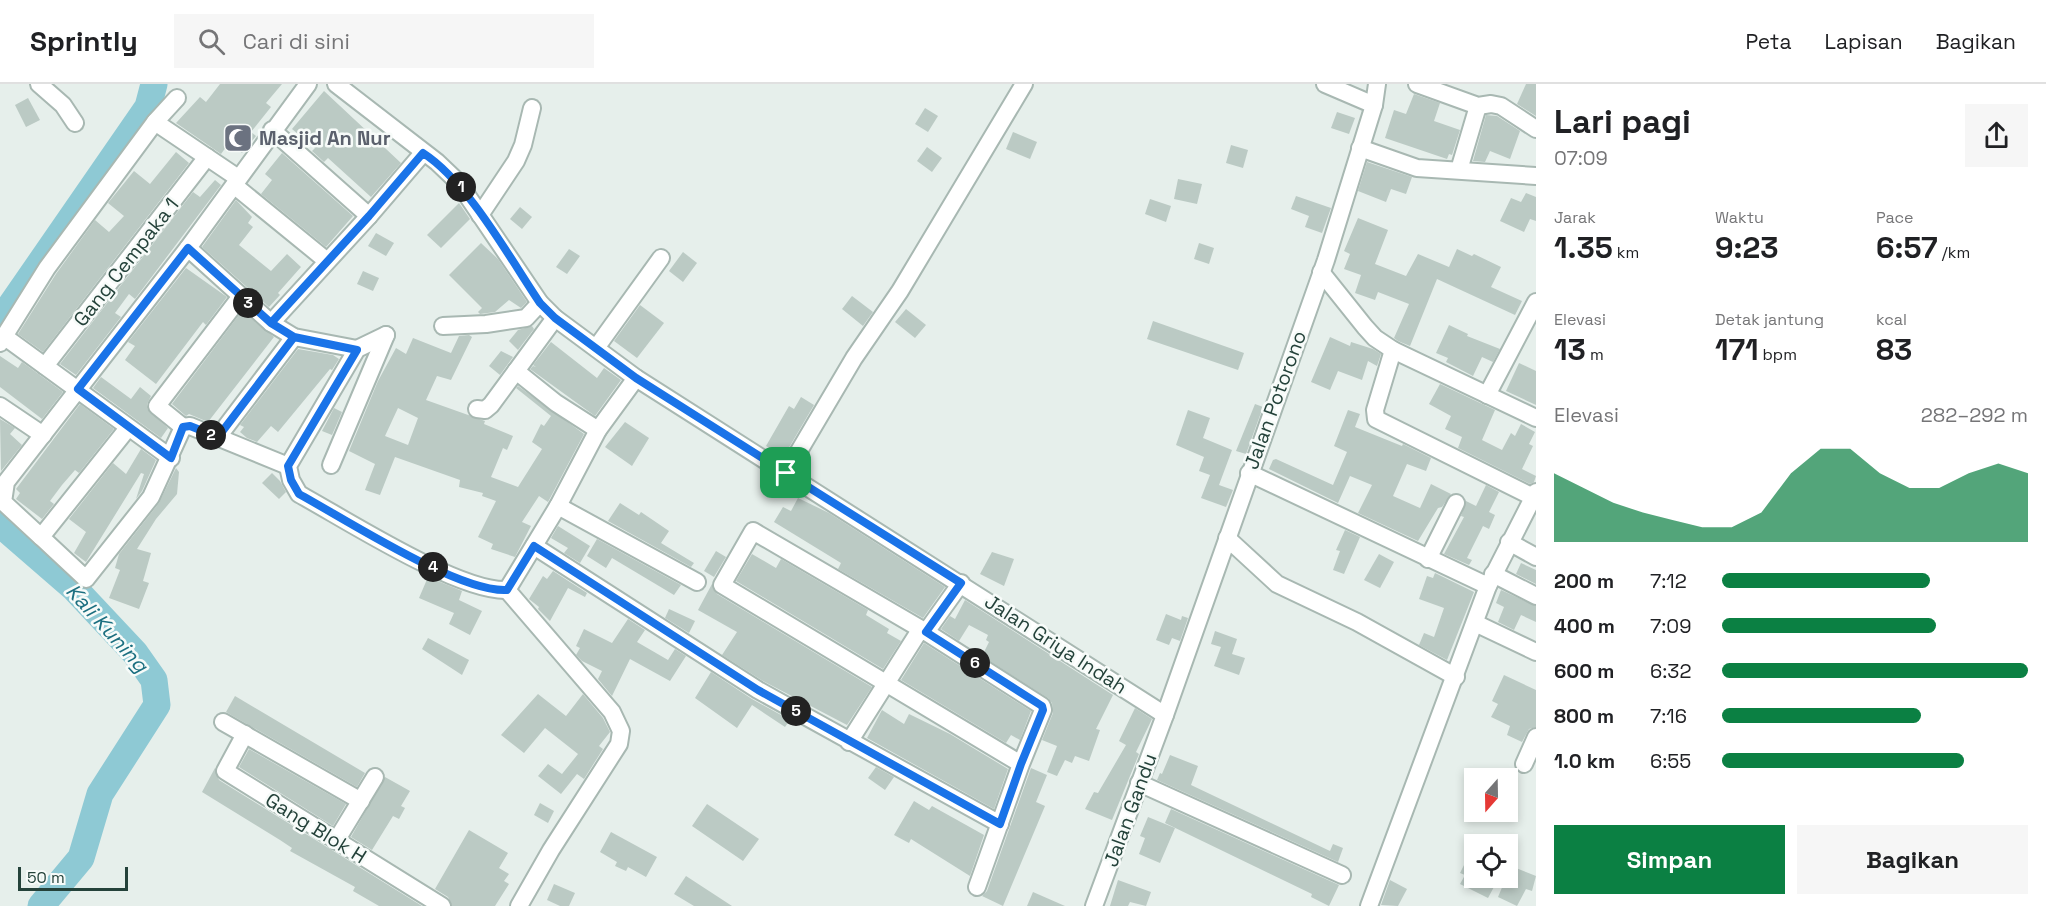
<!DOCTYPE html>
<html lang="id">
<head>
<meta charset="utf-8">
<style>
	body { margin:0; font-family:"Space Grotesk",sans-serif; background:#f6f6f6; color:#202124; height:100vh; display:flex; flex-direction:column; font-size:22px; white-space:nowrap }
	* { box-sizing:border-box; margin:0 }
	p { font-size:20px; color:#757577 }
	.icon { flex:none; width:33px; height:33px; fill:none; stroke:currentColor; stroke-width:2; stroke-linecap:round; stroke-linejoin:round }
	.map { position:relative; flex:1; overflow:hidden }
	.drawer { display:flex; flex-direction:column; background:#fff; width:510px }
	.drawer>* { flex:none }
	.needle { width:39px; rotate:200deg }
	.buttons { position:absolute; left:1464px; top:684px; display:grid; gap:12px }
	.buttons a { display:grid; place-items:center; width:54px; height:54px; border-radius:0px; background:#fff; box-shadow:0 3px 9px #0003; font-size:30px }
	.scale { position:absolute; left:18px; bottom:15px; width:110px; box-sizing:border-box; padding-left:6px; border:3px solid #24423a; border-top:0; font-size:16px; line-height:21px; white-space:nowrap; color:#24423a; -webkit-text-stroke:4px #f7fbf9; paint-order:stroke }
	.pin { position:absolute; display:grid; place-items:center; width:51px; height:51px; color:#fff; margin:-26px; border-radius:12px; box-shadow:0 3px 9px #0006 }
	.km { position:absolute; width:30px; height:30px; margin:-15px; border-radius:50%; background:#222; color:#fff; font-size:16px; line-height:30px; text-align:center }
	.round { display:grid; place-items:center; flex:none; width:63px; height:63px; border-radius:0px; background:#f6f6f6 }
	.head { display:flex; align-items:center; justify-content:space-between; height:102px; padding:0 18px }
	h1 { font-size:33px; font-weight:700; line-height:45px }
	.metrics { display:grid; grid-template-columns:repeat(3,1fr); gap:9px; height:102px; padding:6px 18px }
	.metrics div { display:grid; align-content:center }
	.metrics b { font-size:30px; font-weight:700 }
	.metrics small { font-size:16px; font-weight:400 }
	.metrics p { font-size:16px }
	.chart { height:168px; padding:12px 18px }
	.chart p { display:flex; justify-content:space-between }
	.chart svg { width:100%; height:108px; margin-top:6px; fill:#0b8043; opacity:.7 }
	.action { display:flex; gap:12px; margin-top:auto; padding:12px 18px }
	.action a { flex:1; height:69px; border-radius:0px; background:#0b8043; color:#fff; font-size:24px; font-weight:700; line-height:69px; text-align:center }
	.action a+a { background:#f6f6f6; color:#202124 }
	ul { padding:0 18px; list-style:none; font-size:20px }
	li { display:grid; grid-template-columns:96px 72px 1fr; align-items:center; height:45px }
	li i { height:15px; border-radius:8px; background:#0b8043 }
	header { display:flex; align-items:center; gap:36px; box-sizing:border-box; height:84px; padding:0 30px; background:#fff; border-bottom:2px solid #e0e0e0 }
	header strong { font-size:28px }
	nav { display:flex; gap:33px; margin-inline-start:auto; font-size:21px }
	.search { width:420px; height:54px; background:#f6f6f6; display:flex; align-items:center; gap:15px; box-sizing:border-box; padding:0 21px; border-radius:0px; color:#757577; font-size:22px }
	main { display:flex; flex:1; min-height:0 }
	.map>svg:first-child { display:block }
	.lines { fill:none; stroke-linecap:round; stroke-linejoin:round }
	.river { stroke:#8ec9d4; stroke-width:27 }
	.building { fill:#bbcac4; fill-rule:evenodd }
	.street-casing { stroke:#a8b8b2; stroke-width:20 }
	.street { stroke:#fff; stroke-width:16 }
	.route-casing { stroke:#fff; stroke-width:12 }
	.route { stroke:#1a73e8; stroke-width:8 }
	.labels { text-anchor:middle; stroke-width:5; stroke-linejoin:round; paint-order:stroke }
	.worship-label { font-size:20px; font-weight:bold; fill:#5b616d; stroke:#f7fbf9; text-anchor:start }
	.street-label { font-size:20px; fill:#24423a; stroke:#f7fbf9 }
	.water-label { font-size:21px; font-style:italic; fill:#1c6f80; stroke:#f7fbf9 }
</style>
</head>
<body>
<header>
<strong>Sprintly</strong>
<div class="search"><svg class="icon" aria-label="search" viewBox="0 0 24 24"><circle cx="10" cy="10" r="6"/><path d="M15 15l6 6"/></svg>Cari di sini</div>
<nav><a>Peta</a><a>Lapisan</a><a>Bagikan</a></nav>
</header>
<main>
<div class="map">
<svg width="1536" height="822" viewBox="0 0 1536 822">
	<rect width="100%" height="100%" fill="#e6efeb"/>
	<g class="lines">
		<g class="river">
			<path d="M0 237 148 23 154 0"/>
			<path d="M0 440 74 504 135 569 154 596 157 621 100 710 81 774 41 822"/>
		</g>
	</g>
	<g class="building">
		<path d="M220 0H282L266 19 271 23 251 48 256 52 242 69 229 59 221 70 176 39 200 13 206 18Z"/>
		<path d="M1526 0H1536V32L1517 20Z"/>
		<path d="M324 7 401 79 371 113 328 74 324 78 312 67 315 64 292 45Z"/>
		<path d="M1414 10 1440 19 1434 37 1460 46 1452 71 1449 70 1447 75 1385 54 1394 26 1406 30Z"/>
		<path d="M28 14 40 36 26 43 15 21Z"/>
		<path d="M925 24 938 32 928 48 915 40Z"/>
		<path d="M1337 28 1355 34 1349 50 1331 44Z"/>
		<path d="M1486 31 1497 32 1520 47 1510 75 1490 67 1485 78 1473 77Z"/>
		<path d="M1013 48 1037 58 1030 75 1006 65Z"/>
		<path d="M1231 61 1248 66 1243 84 1226 79Z"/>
		<path d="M927 63 942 74 932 88 917 77Z"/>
		<path d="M176 68 189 79 43 268 18 250 56 190 95 136 109 148 124 132 108 119 134 87 150 100Z"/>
		<path d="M282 69 353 132 326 163 261 110 272 96 265 90Z"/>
		<path d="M1367 78 1412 93 1406 110 1391 105 1386 118 1358 107Z"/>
		<path d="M1178 95 1202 100 1197 120 1174 115Z"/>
		<path d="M215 96 221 101 135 215 129 210 115 229 121 233 76 291 60 280 193 108 200 113Z"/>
		<path d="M1526 109 1536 113V137L1530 135 1524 148 1500 137 1511 114 1521 118Z"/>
		<path d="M1296 112 1331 124 1322 149 1305 143 1309 132 1291 125Z"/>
		<path d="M1150 115 1171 122 1166 138 1145 130Z"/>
		<path d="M236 116 252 133 248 139 253 143 239 161 271 187 287 170 301 183 278 209 280 211 269 223 202 163Z"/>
		<path d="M459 119 470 135 441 164 427 151Z"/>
		<path d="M520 123 532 133 522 145 510 135Z"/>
		<path d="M1358 134 1388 146 1375 180 1406 192 1418 170 1449 183 1457 165 1472 172 1474 170 1501 183 1491 203 1522 217 1515 231 1437 195 1410 262 1398 257 1394 254 1409 220 1378 208 1375 216 1355 209 1361 191 1344 185 1350 170 1344 167Z"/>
		<path d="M376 149 394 159 386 172 368 162Z"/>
		<path d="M481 159 498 175 527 218 521 224 509 216 495 228 480 230 478 228 482 224 449 191Z"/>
		<path d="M1199 159 1214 164 1209 180 1194 175Z"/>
		<path d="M569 165 580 172 567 190 556 183Z"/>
		<path d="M683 168 697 179 683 198 669 187Z"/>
		<path d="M186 184 227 213 206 241 203 238 156 300 125 276 135 262 128 258Z"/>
		<path d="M363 187 379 194 373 207 357 200Z"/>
		<path d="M852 212 873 228 863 242 842 225Z"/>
		<path d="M640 221 664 239 637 274 614 257Z"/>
		<path d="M906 225 926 241 915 254 895 238Z"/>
		<path d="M242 227 274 253 208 338 189 330 186 332 172 320Z"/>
		<path d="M1153 237 1244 269 1238 286 1147 255Z"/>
		<path d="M1449 241 1468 250 1467 252 1500 265 1493 278 1482 273 1473 292 1446 278 1448 274 1436 269Z"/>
		<path d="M532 242 534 245 518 266 509 257 518 246Z"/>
		<path d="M469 251 472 253 451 296 437 292 426 316 485 337 484 340 513 352 507 366 503 364 491 393 518 403 542 365 532 358 541 340 544 342 551 332 516 304 518 302 584 350 548 418 539 412 522 438 531 442 515 473 491 465 493 460 478 453 496 417 482 412 483 409 459 403 460 396 395 373 380 411 365 406 375 380 349 367 378 297 396 264 406 270 413 254 451 269 459 252ZM398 324 418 334 408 361 385 352Z"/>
		<path d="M1330 253 1350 262 1351 258 1373 265 1381 270 1377 282 1368 277 1362 296 1338 287 1330 306 1311 298Z"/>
		<path d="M551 258 597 294 604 284 621 296 595 332 530 285 533 282 536 283 533 281Z"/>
		<path d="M298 265 333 271 339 275 332 286 330 285 278 348 271 342 257 358 247 354 240 348 244 343 240 341Z"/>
		<path d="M501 267 513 273 500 291 489 282Z"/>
		<path d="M0 272 18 284 22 278 63 308 42 335 0 303Z"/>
		<path d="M1519 279 1536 287V321L1506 307Z"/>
		<path d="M101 293 131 315 140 303 151 312 147 320 148 326 168 344 161 354 93 304Z"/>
		<path d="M1440 300 1495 326 1482 356 1502 366 1511 349 1515 352 1521 340 1535 348 1529 360 1533 362 1522 385 1536 392 1534 398 1530 400 1458 364 1462 353 1445 345 1451 332 1429 320Z"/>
		<path d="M801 313 814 321 784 372 766 362 789 322 794 325Z"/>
		<path d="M80 320 114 345 79 389 75 386 62 401 50 417 54 420 42 435 16 415 20 409 16 405Z"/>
		<path d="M1255 320 1263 323 1246 370 1236 367Z"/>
		<path d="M334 324 342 328 332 351 322 347Z"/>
		<path d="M1188 326 1210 334 1203 354 1232 366 1219 401 1233 406 1226 423 1201 414 1210 391 1199 387 1204 373 1176 361Z"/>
		<path d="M1348 326 1360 330 1355 343 1402 362 1403 360 1431 374 1426 387 1407 380 1393 412 1420 424 1431 400 1451 410 1442 423 1438 424 1418 457 1358 429 1372 401 1350 392 1338 419 1269 385 1273 376 1276 375 1333 401 1347 368 1334 362Z"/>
		<path d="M0 335 15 344 10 350 22 361 1 387Z"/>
		<path d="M625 338 649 354 632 382 605 363Z"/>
		<path d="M141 365 156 376 142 407 136 415 144 390 141 389 86 478 74 469 86 448 69 435 113 379 126 390Z"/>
		<path d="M176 384 179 388 177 410 156 435 137 465 151 469 143 497 149 499 139 525 109 514 120 486 115 484 119 470 159 419Z"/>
		<path d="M272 389 280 397 286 408 279 415 262 399Z"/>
		<path d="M1486 401 1499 408 1489 428 1495 431 1489 445 1483 442 1467 474 1472 476 1469 481 1444 470 1464 433 1461 432 1466 417 1476 422Z"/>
		<path d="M798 414 829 429 945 503 923 534 838 485 841 479 774 438 783 423 791 427Z"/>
		<path d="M620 419 639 431 641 428 669 447 661 459 694 479 691 483 608 437Z"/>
		<path d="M558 442 590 462 580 479 564 469 568 464 551 454Z"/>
		<path d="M1345 446 1360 453 1344 490 1333 486 1340 467 1336 466Z"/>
		<path d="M597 455 681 501 674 511 612 474 606 484 587 472Z"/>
		<path d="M716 467 726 473 714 493 704 487Z"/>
		<path d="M992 468 1014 475 1004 502 980 490Z"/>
		<path d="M752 470 776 484 781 475 868 526 866 531 889 545 887 549 901 557 883 585 736 497Z"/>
		<path d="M1379 470 1394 478 1380 504 1364 496Z"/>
		<path d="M1521 479 1536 486V500L1516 490Z"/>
		<path d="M553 487 587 509 585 513 568 504 550 537 538 525 539 523 529 515 543 492 547 495Z"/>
		<path d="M1435 489 1474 508 1447 576 1419 561 1424 549 1434 553 1444 524 1419 515 1427 492 1433 494Z"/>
		<path d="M428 493 462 507 459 516 482 527 470 551 449 540 454 529 419 514Z"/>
		<path d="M712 500 717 510 872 603 847 641 763 597 722 571 737 548 698 526Z"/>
		<path d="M1501 506 1536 522V538L1521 531 1514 546 1498 538 1504 523 1496 519Z"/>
		<path d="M965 516 1113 611 1096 645 1100 646 1089 677 1075 672 1072 679 1065 676 1057 692 1047 688 1057 662 1042 656 1053 629 1052 619 1048 614 982 572 989 558 986 556 988 551 969 541 959 557 941 545 950 532 955 535Z"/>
		<path d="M669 525 695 537 689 549 665 534Z"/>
		<path d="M1166 530 1181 536 1182 532 1188 534 1180 557 1172 554 1169 561 1156 556Z"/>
		<path d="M628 535 645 546 637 558 668 576 675 565 686 572 670 597 630 575 612 612 598 595 602 587 582 577 576 571 580 564 576 562 584 545 612 559Z"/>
		<path d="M1215 547 1237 555 1232 570 1245 574 1239 591 1214 582 1221 563 1211 560Z"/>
		<path d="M428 554 469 576 462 591 422 565Z"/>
		<path d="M924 559 1031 627 1020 656 1011 651 1006 659 901 596Z"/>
		<path d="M711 588 752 615 790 636 785 643 752 621 737 644 695 614Z"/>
		<path d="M1504 591 1536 606V643L1529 645 1522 658 1507 651 1510 642 1491 633 1498 620 1492 617Z"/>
		<path d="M538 610 566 632 583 610 603 634 610 648 599 662 603 665 584 695 577 690 561 710 538 692 548 680 562 690 578 670 545 644 524 669 501 651Z"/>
		<path d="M235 612 365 689 357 703 226 628Z"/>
		<path d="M1135 624 1152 635 1136 668 1139 670 1112 736 1085 725 1094 708 1098 709 1126 661 1119 657Z"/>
		<path d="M882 626 904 640 909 630 950 650 1008 685 994 725 867 654Z"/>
		<path d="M249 665 346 720 333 742 239 683Z"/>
		<path d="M1170 671 1198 682 1191 701 1330 767 1333 760 1343 764 1338 778 1157 696 1160 689 1162 690Z"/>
		<path d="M876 683 894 693 885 706 868 694Z"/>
		<path d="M215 684 219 696 422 822H379L353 807 355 803 290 767 292 764 280 756 202 708Z"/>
		<path d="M1031 684 1047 691 1036 718 1045 722 1003 822 982 812 987 807Z"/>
		<path d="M385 693 410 707 401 722 405 724 399 735 393 732 372 766 351 753Z"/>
		<path d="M914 717 929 726 932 722 984 751 970 792 911 755 909 759 894 751Z"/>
		<path d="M540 719 554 727 548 739 534 731Z"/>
		<path d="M707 720 759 755 743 777 692 742Z"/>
		<path d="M1171 725 1339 801 1329 822 1311 813 1312 810 1165 739Z"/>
		<path d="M1148 733 1175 744 1160 779 1139 770 1145 754 1140 752Z"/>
		<path d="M469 746 508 769 499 784 509 790 504 797 509 800 495 822H452L448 813 435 805Z"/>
		<path d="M611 748 657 773 646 793 628 783 626 787 615 782 617 778 600 768Z"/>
		<path d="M1474 772V794L1495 801 1488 814 1460 800 1465 791 1460 789 1465 779 1470 781Z"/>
		<path d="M1511 782 1536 792 1532 807 1526 805 1517 822 1498 813Z"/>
		<path d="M686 792 732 822H694L674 810Z"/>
		<path d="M1118 796 1151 808 1146 822 1130 818 1128 822H1110Z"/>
		<path d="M1390 796 1407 805 1398 822 1381 821Z"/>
		<path d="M554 800 575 809 569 822H560L547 816Z"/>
		<path d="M1033 808 1065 822H1027Z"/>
	</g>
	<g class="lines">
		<g class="street-casing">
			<g id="street">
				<path d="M39 0 63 21 75 39"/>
				<path d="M336 0 437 78 458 98 540 219 555 234 636 294 1165 631"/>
				<path d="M1325 0 1374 21"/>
				<path d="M1417 0 1478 22 1491 20 1501 22 1536 45"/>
				<path d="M155 38 177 14"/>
				<path d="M272 46 369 132"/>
				<path d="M1360 64 1417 84 1536 92"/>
				<path d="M1459 86 1478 22"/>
				<path d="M235 102 327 177"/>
				<path d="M480 131 516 77 523 61 532 24"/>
				<path d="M188 164 271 239 294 253 357 265"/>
				<path d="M1321 188 1365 243 1375 254 1393 266 1536 334"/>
				<path d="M271 239 369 132 423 69"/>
				<path d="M443 242 486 240 526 234 540 219"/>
				<path d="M386 251 357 265 288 382 291 396 299 410C345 435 458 508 507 506"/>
				<path d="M5 253 171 374"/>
				<path d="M0 259 47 184 155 38 238 94"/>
				<path d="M596 264 661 174"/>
				<path d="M1393 266 1375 326 1376 335 1533 413"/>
				<path d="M45 282 207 73"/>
				<path d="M516 287 556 319 598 346"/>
				<path d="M1487 311 1536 218"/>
				<path d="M0 322 43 351"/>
				<path d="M477 325 485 326 491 321 555 234"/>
				<path d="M183 343 157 322 241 212"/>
				<path d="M128 344 41 453 86 495 151 413 183 343 190 342 288 382"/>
				<path d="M218 353 294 253"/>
				<path d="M331 381 386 251"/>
				<path d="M786 389 854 274 900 207 1024 0"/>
				<path d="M1249 389 1488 502"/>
				<path d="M558 422 697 498"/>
				<path d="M41 453 3 418 6 398 188 164 308 0"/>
				<path d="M1227 454 1277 500 1357 538 1456 593"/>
				<path d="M1509 458 1536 473"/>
				<path d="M534 462 758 606 1000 740"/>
				<path d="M1428 475 1456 419"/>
				<path d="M1493 490 1536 512"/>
				<path d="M1475 539 1536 568"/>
				<path d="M926 548 961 499"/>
				<path d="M223 638 361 717"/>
				<path d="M245 650 225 687 442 822"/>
				<path d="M849 658 920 546"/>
				<path d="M1524 680 1536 653"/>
				<path d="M1139 699 1342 791"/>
				<path d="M336 757 375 693"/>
				<path d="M977 803 1021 680 1043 626 1042 622 926 548 753 447 722 501 1021 680"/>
				<path d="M519 822 551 766 619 660 621 647 612 628 507 506 558 422 598 346 636 294"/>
				<path d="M1094 822 1165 631 1326 176 1374 21 1377 0"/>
				<path d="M1369 822 1488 502 1536 408"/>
			</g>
		</g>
		<use href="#street" class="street"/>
	</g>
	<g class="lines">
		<g class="route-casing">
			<path id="route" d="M786 389 636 294 555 234 540 219C509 173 468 98 423 69L369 132 271 239 294 253 218 353 190 342 183 343 171 374 78 305 188 164 271 239 294 253 357 266 288 382 291 396 299 410C345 435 459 509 507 506L534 462 758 606 1000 740 1021 680 1043 626 1042 622 926 548 961 499 786 389"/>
		</g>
		<use href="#route" class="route"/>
	</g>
	<defs>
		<g id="mosque-square" transform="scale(1.5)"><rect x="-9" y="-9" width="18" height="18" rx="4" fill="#6b7280" stroke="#f7fbf9"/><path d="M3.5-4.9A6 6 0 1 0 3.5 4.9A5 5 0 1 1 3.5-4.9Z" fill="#fff"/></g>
	</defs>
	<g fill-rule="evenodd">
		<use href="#mosque-square" x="238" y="54"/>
	</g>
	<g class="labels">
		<g class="worship-label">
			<text x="259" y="61">Masjid An Nur</text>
		</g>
		<g class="street-label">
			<text transform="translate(126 178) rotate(-52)" y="7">Gang Cempaka 1</text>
			<text transform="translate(1275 316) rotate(-70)" y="7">Jalan Potorono</text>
			<text transform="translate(1056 560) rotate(33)" y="7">Jalan Griya Indah</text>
			<text transform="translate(1130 726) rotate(-70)" y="7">Jalan Gandu</text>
			<text transform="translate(316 744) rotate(32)" y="7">Gang Blok H</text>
		</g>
		<g class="water-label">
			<text transform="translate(107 544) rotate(48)" y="7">Kali Kuning</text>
		</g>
	</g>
</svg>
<div class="buttons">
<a><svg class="needle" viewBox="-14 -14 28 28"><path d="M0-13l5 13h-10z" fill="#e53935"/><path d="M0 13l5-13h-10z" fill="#757577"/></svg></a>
<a><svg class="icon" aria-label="locate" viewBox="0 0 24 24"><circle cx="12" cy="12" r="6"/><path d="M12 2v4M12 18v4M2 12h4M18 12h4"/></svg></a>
</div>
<div class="scale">50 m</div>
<div class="pin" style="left:786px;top:389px;background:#1e9e55"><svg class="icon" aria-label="arrive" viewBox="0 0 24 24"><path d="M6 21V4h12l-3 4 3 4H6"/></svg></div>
<b class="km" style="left:461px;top:103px">1</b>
<b class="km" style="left:211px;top:351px">2</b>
<b class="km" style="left:248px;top:219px">3</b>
<b class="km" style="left:433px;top:483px">4</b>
<b class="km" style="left:796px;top:627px">5</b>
<b class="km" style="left:975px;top:579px">6</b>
</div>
<section class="drawer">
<div class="head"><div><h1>Lari pagi</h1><p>07:09</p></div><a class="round"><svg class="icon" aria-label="share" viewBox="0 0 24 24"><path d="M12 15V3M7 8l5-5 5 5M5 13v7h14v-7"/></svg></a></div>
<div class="metrics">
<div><p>Jarak</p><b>1.35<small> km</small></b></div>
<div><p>Waktu</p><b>9:23</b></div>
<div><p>Pace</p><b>6:57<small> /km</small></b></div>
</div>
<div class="metrics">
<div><p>Elevasi</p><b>13<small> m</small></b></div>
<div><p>Detak jantung</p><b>171<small> bpm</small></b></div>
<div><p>kcal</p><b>83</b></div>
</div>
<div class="chart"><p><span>Elevasi</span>282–292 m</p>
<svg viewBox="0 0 160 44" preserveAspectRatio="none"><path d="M0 44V16L10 22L20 28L30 32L40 35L50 38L60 38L70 32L80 16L90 6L100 6L110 16L120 22L130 22L140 16L150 12L160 16V44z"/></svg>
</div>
<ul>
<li><b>200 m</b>7:12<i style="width:68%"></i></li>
<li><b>400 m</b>7:09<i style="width:70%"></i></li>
<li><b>600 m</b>6:32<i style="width:100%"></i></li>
<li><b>800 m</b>7:16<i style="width:65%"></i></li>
<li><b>1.0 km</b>6:55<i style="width:79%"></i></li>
</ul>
<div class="action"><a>Simpan</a><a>Bagikan</a></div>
</section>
</main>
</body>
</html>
